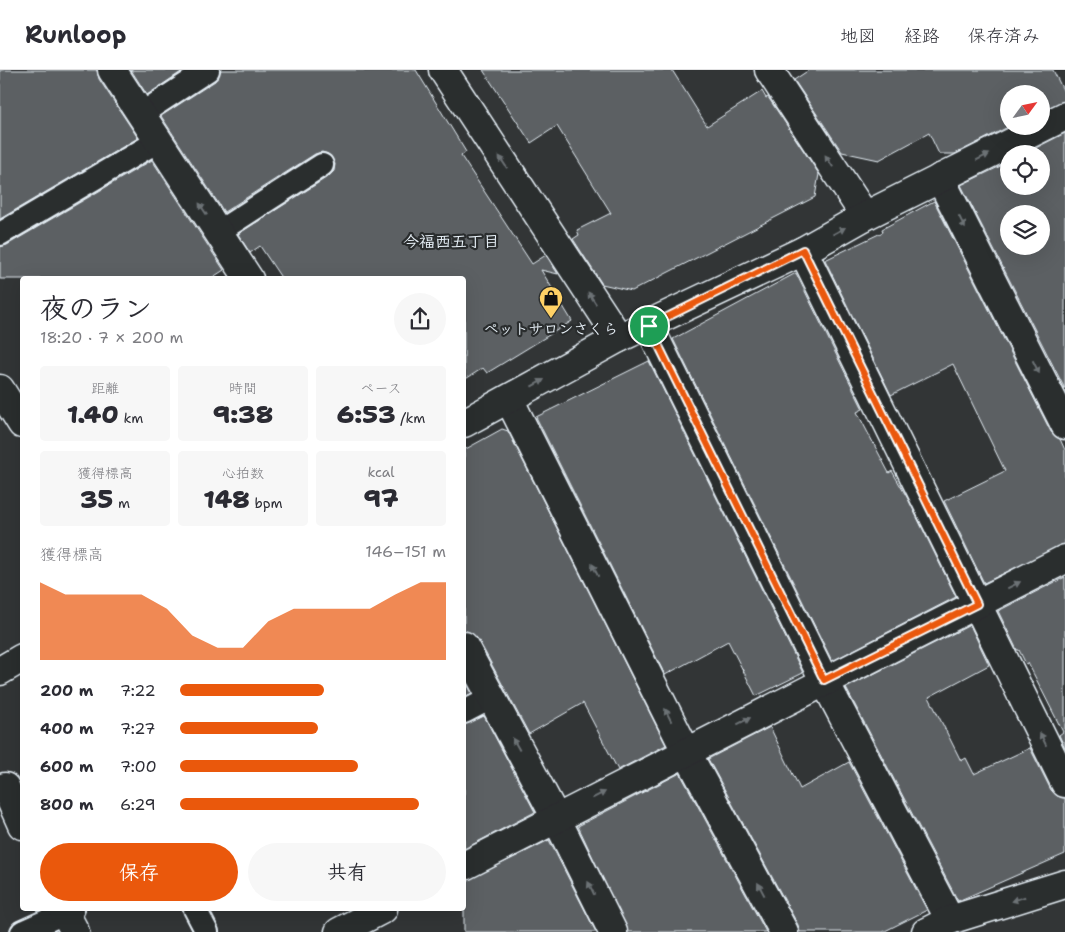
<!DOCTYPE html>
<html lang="ja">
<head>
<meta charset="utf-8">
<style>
	body { margin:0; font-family:"Shantell Sans","Klee One",sans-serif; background:#f7f7f7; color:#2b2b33; height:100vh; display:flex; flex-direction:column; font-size:19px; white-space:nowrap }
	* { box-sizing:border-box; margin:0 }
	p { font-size:16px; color:#7c7c81 }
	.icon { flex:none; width:28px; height:28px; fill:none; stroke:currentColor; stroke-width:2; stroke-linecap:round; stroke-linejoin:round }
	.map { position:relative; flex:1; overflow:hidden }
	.panel { position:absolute; left:20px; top:206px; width:446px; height:635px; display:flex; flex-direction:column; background:#fff; border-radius:5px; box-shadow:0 5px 20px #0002 }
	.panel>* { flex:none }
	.needle { width:32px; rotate:57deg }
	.fabs { position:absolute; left:1000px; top:15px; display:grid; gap:10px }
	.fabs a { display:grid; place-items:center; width:50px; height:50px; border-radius:50%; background:#fff; box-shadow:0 5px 20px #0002; font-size:25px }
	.pin { position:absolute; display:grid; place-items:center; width:42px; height:42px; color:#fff; margin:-21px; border:2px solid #fff; border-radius:50%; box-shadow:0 1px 5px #0007 }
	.round { display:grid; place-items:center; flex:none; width:52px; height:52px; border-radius:26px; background:#f7f7f7 }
	.headline { display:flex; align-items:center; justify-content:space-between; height:85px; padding:0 20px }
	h1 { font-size:28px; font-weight:800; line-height:38px }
	.figures { display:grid; grid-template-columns:repeat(3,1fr); gap:8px; height:85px; padding:5px 20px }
	.figures div { display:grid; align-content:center; border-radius:5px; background:#f7f7f7; text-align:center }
	.figures b { font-size:25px; font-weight:800 }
	.figures small { font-size:14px; font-weight:400 }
	.figures p { font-size:14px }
	.chart { height:140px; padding:10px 20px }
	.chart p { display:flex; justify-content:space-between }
	.chart svg { width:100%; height:90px; margin-top:5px; fill:#ea580c; opacity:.7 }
	.action { display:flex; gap:10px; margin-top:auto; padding:10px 20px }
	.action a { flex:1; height:58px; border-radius:30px; background:#ea580c; color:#fff; font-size:20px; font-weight:800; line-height:58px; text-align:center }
	.action a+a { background:#f7f7f7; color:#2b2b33 }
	ul { padding:0 20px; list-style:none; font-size:16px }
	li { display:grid; grid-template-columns:80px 60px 1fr; align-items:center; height:38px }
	li i { height:12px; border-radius:6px; background:#ea580c }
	header { display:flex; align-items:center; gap:30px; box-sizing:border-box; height:70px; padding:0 25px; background:#fff; border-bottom:1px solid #e1e1e2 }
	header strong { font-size:24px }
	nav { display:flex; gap:28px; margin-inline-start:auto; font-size:18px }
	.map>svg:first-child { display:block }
	.building { fill:#5c6063; stroke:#e8f1f8; fill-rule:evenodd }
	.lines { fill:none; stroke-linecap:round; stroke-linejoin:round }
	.lane-casing { stroke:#e8f1f8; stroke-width:26 }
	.street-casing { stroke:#e8f1f8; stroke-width:31 }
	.lane { stroke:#2a2d2e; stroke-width:22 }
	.street { stroke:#2a2d2e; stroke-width:28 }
	.oneway { fill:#6c7275 }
	.route-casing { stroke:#fff; stroke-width:10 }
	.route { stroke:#ea580c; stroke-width:6 }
	.labels { text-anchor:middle; stroke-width:4.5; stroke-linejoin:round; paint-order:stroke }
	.poi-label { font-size:15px; font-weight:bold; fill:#e8f1f8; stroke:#2a2d2e }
	.neighbourhood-label { font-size:16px; font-weight:bold; fill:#e8f1f8; stroke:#2a2d2e }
</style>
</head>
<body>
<header>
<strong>Runloop</strong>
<nav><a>地図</a><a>経路</a><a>保存済み</a></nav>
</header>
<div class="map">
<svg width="1065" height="862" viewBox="0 0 1065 862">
	<rect width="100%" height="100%" fill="#323536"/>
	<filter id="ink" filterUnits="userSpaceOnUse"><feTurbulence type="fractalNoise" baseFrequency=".02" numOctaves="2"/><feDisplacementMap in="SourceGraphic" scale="10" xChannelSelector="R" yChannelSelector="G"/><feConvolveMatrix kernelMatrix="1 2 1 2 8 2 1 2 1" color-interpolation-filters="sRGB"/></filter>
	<g filter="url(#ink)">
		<g class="building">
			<path d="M0 0H97L99 9 138 68 0 149Z"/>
			<path d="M131 0H184L147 25Z"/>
			<path d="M221 0H416L466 82 461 86 532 194 546 185 558 204 541 200 572 251 487 303 483 298 464 310V209H282L260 176 250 183 238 164 329 106 334 101 335 94 328 84 322 82 315 84 224 142 161 46 215 11Z"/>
			<path d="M483 0H672L707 56 762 21 766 28 768 27 819 104 815 127 632 221 602 214 573 169 579 165 577 160 611 143 557 56 531 73Z"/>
			<path d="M809 0H1053L1065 24V31L1041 40V24H1009L1010 56 955 84H939L929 63 879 90 842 82 794 10Z"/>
			<path d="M1065 63V319L961 115 1009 92V116H1041V84H1024ZM1009 144H1041V176H1009Z"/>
			<path d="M152 90 224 200 210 209H0V177L7 175Z"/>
			<path d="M934 131 1051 362 1060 369 1065 380V474L984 513 944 431 1005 401 953 294 891 325 825 190 883 162 882 159Z"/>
			<path d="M796 203 863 339 857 342 889 403 892 401 908 429 956 527 832 591 673 269Z"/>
			<path d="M649 291 803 603 756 626 728 571 665 605 536 347Z"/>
			<path d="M502 359 508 361 666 675 618 700 583 633 529 664 478 569 472 563 464 560V380Z"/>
			<path d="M1065 507V678L1059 665 1063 662 1028 593 1026 594 1019 580H1017L998 541Z"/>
			<path d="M970 555 989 595 929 627 961 691 966 688 974 704 1030 678 1051 720 1057 726 1065 728V784L958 831 846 618Z"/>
			<path d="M464 609 472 623 464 627Z"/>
			<path d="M484 646 535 742 464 779V655Z"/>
			<path d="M770 657 800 719 849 692 927 840 883 862H800L798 855 708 689Z"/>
			<path d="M680 703 766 862H628L578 756Z"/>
			<path d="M549 770 596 862H464V812Z"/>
		</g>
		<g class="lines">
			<g class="lane-casing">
				<g id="lane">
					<path d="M141 44 208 0"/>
					<path d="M218 162 322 95"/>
					<path d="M0 164 158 71"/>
					<path d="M464 642 491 628"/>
					<path d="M195 839 207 862"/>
					<path d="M22 862 73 839"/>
				</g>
			</g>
			<g class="street-casing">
				<g id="street">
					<path d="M112 0 249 209"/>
					<path d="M443 0 619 268"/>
					<path d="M769 0 865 146"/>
					<path d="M940 108 1065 355"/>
					<path d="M803 181 1065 713"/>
					<path d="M649 256 824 610 950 850"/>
					<path d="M0 319 22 354"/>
					<path d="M509 329 686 681 784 862"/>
					<path d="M464 353 619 268 803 181 865 146 1065 46"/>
					<path d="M464 576 556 748 613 862"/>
					<path d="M0 601 22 588"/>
					<path d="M5 717 22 755"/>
					<path d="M464 796 1065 489"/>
					<path d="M63 839 75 862"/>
					<path d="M339 862 383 839"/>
					<path d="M926 862 950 850 1065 814"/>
				</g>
			</g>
			<use href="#lane" class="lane"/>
			<use href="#street" class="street"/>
		</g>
		<defs><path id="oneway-solid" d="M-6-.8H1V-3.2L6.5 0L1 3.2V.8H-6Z" transform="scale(1.25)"/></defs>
		<g class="oneway">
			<use href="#oneway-solid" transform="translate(983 87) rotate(-26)"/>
			<use href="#oneway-solid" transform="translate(829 91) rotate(-123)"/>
			<use href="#oneway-solid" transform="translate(503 92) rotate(-123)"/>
			<use href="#oneway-solid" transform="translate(203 139) rotate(-123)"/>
			<use href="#oneway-solid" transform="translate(962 152) rotate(63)"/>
			<use href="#oneway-solid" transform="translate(839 161) rotate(-29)"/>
			<use href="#oneway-solid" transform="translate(592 228) rotate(-123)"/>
			<use href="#oneway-solid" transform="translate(1036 297) rotate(63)"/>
			<use href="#oneway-solid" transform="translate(538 313) rotate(-29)"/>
			<use href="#oneway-solid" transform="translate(595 500) rotate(-117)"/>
			<use href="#oneway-solid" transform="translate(1014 515) rotate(-27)"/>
			<use href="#oneway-solid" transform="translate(668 645) rotate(-117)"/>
			<use href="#oneway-solid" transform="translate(744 651) rotate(-27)"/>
			<use href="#oneway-solid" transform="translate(1043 669) rotate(-116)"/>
			<use href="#oneway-solid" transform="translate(516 674) rotate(-119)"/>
			<use href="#oneway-solid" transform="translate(599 725) rotate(-27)"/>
			<use href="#oneway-solid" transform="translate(591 818) rotate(-116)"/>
			<use href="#oneway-solid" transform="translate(761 819) rotate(-118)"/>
			<use href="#oneway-solid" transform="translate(1018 829) rotate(163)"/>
		</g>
	</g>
	<g class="lines" filter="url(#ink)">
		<g class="route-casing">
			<path id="route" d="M803 180 977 534 824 610 649 256Z"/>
		</g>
		<use href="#route" class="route"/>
	</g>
	<defs>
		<g id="shop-pin" transform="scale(1.25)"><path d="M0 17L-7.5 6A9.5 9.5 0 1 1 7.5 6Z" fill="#ffd166" stroke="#2a2d2e"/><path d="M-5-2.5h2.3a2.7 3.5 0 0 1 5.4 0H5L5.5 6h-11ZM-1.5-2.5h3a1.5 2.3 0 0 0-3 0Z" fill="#111"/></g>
	</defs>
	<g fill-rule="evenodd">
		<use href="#shop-pin" x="551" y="228"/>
	</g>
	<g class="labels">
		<g class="poi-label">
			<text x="551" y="264">ペットサロンさくら</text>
		</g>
		<g class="neighbourhood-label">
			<text x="451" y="177">今福西五丁目</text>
		</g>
	</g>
</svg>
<div class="fabs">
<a><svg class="needle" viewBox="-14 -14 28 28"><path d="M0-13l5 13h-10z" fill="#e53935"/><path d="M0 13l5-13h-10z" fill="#7c7c81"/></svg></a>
<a><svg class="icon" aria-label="locate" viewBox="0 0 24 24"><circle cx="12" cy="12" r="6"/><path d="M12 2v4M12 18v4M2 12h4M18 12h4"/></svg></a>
<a><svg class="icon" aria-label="layers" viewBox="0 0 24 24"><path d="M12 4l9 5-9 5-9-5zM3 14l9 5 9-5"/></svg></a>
</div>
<div class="pin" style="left:649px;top:256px;background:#1e9e55"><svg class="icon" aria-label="arrive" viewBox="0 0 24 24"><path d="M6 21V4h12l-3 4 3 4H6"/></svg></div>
<section class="panel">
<div class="headline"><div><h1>夜のラン</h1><p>18:20 · 7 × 200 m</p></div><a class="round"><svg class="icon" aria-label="share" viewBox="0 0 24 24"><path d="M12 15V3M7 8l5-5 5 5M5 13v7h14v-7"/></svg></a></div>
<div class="figures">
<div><p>距離</p><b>1.40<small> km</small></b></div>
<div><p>時間</p><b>9:38</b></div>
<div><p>ペース</p><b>6:53<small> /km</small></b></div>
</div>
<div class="figures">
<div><p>獲得標高</p><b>35<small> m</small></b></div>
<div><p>心拍数</p><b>148<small> bpm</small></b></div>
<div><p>kcal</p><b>97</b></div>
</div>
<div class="chart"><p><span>獲得標高</span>146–151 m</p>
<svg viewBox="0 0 160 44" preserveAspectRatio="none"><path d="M0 44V6L10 12L20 12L30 12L40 12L50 19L60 32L70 38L80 38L90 25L100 19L110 19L120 19L130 19L140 12L150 6L160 6V44z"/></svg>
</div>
<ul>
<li><b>200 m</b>7:22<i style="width:54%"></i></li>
<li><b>400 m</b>7:27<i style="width:52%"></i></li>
<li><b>600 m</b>7:00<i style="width:67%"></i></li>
<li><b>800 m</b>6:29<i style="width:90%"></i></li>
</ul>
<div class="action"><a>保存</a><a>共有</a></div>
</section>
</div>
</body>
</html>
